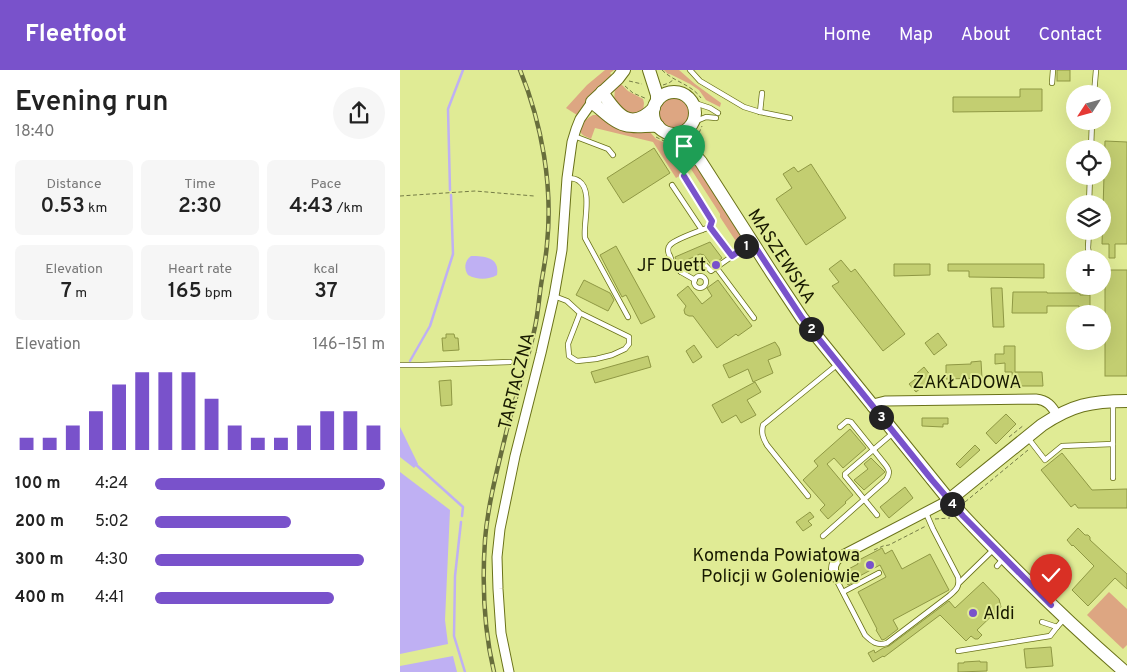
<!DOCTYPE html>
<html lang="en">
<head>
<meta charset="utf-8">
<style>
	body { margin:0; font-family:Overpass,sans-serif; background:#f6f6f6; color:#222; height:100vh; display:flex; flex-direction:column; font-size:19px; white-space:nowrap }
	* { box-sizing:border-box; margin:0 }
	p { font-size:16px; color:#767676 }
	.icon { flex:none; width:28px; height:28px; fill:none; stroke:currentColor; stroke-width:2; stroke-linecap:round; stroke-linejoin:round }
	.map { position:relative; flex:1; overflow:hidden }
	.details { display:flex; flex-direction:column; background:#fff; width:400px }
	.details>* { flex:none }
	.needle { width:32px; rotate:234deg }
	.tools { position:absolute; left:666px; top:15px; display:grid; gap:10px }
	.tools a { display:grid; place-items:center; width:45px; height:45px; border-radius:50%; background:#fff; box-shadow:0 5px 20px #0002; font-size:25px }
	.pin { position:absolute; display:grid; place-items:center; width:42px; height:42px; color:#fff; margin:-51px -21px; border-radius:50% 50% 50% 0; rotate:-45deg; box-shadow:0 0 5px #0007 }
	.pin .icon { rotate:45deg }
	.km { position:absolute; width:25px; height:25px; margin:-12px; border-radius:50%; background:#222; color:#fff; font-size:14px; line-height:25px; text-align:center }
	.round { display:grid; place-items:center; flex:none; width:52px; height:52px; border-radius:26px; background:#f6f6f6 }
	.head { display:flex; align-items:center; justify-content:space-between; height:85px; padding:0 15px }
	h1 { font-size:28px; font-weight:600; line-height:38px }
	.figures { display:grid; grid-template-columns:repeat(3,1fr); gap:8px; height:85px; padding:5px 15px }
	.figures div { display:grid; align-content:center; border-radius:8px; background:#f6f6f6; text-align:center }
	.figures b { font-size:21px; font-weight:600 }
	.figures small { font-size:14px; font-weight:400 }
	.figures p { font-size:14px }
	.chart { height:140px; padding:10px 15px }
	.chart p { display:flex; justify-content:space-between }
	.chart svg { width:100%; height:90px; margin-top:5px; stroke:#7952cb; stroke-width:6 }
	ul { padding:0 15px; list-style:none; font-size:16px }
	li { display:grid; grid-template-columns:80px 60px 1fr; align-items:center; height:38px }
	li i { height:12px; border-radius:6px; background:#7952cb }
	header { display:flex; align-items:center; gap:30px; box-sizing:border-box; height:70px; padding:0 25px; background:#7952cb; color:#fff }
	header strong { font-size:24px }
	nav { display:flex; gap:28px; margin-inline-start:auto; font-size:18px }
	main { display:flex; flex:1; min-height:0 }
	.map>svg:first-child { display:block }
	.green { fill:#dda682 }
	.water { fill:#bfb0f3 }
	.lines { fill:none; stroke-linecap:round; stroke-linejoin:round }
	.stream { stroke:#bfb0f3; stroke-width:2.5 }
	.building { fill:#c3ce71; stroke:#8f9844 }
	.lane-casing { stroke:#6a7219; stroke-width:6 }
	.street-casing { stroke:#6a7219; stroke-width:11 }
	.secondary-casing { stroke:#6a7219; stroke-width:14 }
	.path { stroke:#757c46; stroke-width:1; stroke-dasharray:4 2.5; stroke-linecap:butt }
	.lane { stroke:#fff; stroke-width:4.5 }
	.street { stroke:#fff; stroke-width:9 }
	.secondary { stroke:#fff; stroke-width:12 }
	.rail-casing { stroke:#686e3c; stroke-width:4.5 }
	.rail { stroke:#e0eb95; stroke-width:2.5; stroke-dasharray:8; stroke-linecap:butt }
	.route-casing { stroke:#fff; stroke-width:10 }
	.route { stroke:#7952cb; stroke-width:6 }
	.poi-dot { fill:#7952cb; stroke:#e0eb95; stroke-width:2 }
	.labels { text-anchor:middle; stroke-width:4; stroke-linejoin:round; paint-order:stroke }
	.street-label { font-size:18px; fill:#181a00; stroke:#e0eb95 }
	.poi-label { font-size:18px; fill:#181a00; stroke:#e0eb95; text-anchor:end }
</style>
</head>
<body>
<header>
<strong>Fleetfoot</strong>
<nav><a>Home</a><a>Map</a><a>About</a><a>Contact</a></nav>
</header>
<main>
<section class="details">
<div class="head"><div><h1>Evening run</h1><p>18:40</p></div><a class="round"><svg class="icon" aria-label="share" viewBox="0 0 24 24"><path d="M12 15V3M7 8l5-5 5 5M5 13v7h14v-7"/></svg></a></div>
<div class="figures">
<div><p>Distance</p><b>0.53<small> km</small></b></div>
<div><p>Time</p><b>2:30</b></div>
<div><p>Pace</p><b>4:43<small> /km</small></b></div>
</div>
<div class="figures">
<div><p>Elevation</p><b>7<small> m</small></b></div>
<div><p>Heart rate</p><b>165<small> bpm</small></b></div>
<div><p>kcal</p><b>37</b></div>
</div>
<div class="chart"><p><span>Elevation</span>146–151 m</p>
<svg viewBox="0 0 160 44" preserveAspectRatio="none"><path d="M5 44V38M15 44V38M25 44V32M35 44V25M45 44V12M55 44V6M65 44V6M75 44V6M85 44V19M95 44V32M105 44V38M115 44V38M125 44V32M135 44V25M145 44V25M155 44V32"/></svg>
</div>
<ul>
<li><b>100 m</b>4:24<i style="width:100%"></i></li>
<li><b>200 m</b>5:02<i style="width:59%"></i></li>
<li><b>300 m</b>4:30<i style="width:91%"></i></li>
<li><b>400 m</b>4:41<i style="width:78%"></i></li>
</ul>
</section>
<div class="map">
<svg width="727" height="602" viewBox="0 0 727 602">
	<rect width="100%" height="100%" fill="#e0eb95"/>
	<g class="green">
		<path d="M205 0H214L210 3 212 6C199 18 186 29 177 45L166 38 187 15Z"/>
		<path d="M264 0H279L295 14 321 33 320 37 306 30 299 20 290 14 270 4H268Z"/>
		<path d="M220 13 228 21 243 29 244 33 243 42 231 46 214 32 215 17Z"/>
		<circle cx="275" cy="43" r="17"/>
		<path d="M193 45H200L249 61 256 69 263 72 270 74H280L283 76 343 168C342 173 341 176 337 179L339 176 320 147V144L291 99 276 108 253 72 195 58 191 69C189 68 184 66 183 65 175 58 187 48 193 45Z"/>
		<path d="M709 522 727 539V575L723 579 687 545Z"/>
	</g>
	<g class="water">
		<path d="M71 186C84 186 100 187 97 205 88 210 77 210 68 205 64 199 64 191 71 186Z"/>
		<path d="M0 357 18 394 14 398 0 387Z"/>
		<path d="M0 402 50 440 45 550 48 574 0 584Z"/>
		<path d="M53 586 57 602H0V596Z"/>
	</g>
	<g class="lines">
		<g class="stream">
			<path d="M50 120 48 39 63 0"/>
			<path d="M10 291 30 256 53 184 51 125"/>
			<path d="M14 393 63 437 62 446"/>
			<path d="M61 452 55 506 54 566 65 602"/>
		</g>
	</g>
	<g class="building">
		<rect x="657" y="0" width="13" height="11"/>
		<path d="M620 19H642V41L553 42V27H620Z"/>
		<path d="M705 71 727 72V174H715V188H709V174H702Z"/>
		<path d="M254 78 270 103 223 133 207 108Z"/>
		<path d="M411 94 446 148 406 175 376 129 392 118 383 104 394 97 398 102Z"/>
		<path d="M310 172 322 188 312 196 304 185 300 184 278 194 275 187Z"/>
		<path d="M216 176 255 247 241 254 226 225 222 227 200 185Z"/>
		<path d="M441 190 451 202 455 199 505 264 483 281 432 216 439 212 429 199Z"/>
		<path d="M494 194H530V205L494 206Z"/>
		<path d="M548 194H644V208L569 207V201H548Z"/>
		<rect x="705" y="200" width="22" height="106"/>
		<path d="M184 210 210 223 214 230 208 241 176 225Z"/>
		<path d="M318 210 352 256 338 266 336 264 317 278 293 246H289L285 244 284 240 286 236 277 225 288 216 302 234 312 226 307 218Z"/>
		<path d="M591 218H602L604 257H593Z"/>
		<path d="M613 222H647V223H680V225H690V244L679 243V236H647V243H612Z"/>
		<path d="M538 263 547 275 534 285 525 273Z"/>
		<path d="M46 264H54L55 268H58L59 280 43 281 42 268H46Z"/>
		<path d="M375 272 379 278 381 285 368 290 373 303 353 312 348 299 329 308 323 295Z"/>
		<path d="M294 275 302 287 293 293 286 281Z"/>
		<path d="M604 276H615V302H642L643 316H613L612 302H605V293L595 294V284H604Z"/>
		<path d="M248 286 251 297 195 313 191 302Z"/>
		<path d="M581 291 582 308 546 309V295L571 294V292Z"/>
		<path d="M524 297 534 310 528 314 527 313 516 322 509 314 518 307 516 304Z"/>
		<path d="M51 310 52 335 41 336 39 311Z"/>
		<path d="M355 312 361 322 347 330 356 345 341 353 336 345 322 353 312 335Z"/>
		<path d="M606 344 616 354 596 374 586 363Z"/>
		<path d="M522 348H548V354H543V357L522 356Z"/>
		<path d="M450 359 466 378 443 398 434 388 427 394 453 425 445 432 446 433 428 449 420 440 425 435 403 410 418 396 414 391Z"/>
		<path d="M575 375 580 380 560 398 556 394Z"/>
		<path d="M662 383 692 420 727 419V438H678L675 434 671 437 641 400Z"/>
		<path d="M471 388 485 402 464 420 454 410 468 399 464 394Z"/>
		<path d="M505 417 513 428 489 448 480 437Z"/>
		<path d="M410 442 414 447 408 451 412 455 403 461 396 452Z"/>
		<path d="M678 458 685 465H688L690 467V470L727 504V519L715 508 688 536 672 520 694 496 673 475 672 476 667 470Z"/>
		<path d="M482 478 485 484 492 480 502 499 530 484 549 520 493 550 498 559 485 569 482 570 476 560 477 559 458 522 486 507 480 495 456 508 457 510 448 515 441 503 458 494 457 491Z"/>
		<path d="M583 512 599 529 601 537 577 560 582 565 578 569H575L571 566 566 571 540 545 484 587 483 586 473 592 468 583 474 580 475 583 483 578 489 576 549 531 555 538Z"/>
		<path d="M651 577 653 596 626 598 624 579Z"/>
		<path d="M580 591V592H587V601L558 602V593H564V592Z"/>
	</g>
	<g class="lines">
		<g class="lane-casing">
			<g id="lane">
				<path d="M290 0 300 11 344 37 360 42 390 48"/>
				<path d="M652 13 653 0"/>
				<path d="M694 24 696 0"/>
				<path d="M292 32 310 38 318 43"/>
				<path d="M360 42 362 23"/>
				<path d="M294 52 306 47 316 48"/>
				<path d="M174 66 208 79 213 85"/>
				<path d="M691 79 692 51"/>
				<path d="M284 106 312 151 310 157"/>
				<path d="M167 108C171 108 175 108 179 111 193 120 183 153 185 168L228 247"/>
				<path d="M272 115 302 160"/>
				<path d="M689 134 690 106"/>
				<path d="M689 161 688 178 690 189"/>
				<path d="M332 186 310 157C302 160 275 169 270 175 267 178 268 183 270 186 272 193 275 198 281 202L299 193 304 194 311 201 351 173"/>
				<path d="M316 197 354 248"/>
				<path d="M281 202 295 210"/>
				<circle cx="300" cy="212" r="6"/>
				<path d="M154 226 167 231 180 243 229 267V274L225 279 212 285 196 289 177 291 169 286 168 274 180 243"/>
				<path d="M0 295H22L110 292"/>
				<path d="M628 368 645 390 662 376 713 374"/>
				<path d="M713 408V332"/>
				<path d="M408 426 367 375C363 368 361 363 363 355L438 294"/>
				<path d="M477 445 445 406V404L493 363"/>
				<path d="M423 466 486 410C491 403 489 399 484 393L451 352 447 351 440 357"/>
				<path d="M597 496 603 489"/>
				<path d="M435 507 465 565C472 572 477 576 487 573L549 526C556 520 560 517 558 507L533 459 526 443"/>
				<path d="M559 513 594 479"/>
				<path d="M443 522 479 503"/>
				<path d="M642 552 657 557"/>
				<path d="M558 581 650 566 657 557 664 549"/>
			</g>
		</g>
		<g class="street-casing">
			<g id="street">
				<path d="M472 337 477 333 485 331 636 329C647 330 652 336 657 345"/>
				<path d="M435 507C432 498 433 492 441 486L549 430"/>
				<path d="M109 602 101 563 98 519 97 487 100 459 115 386 141 283 154 226 162 180 167 108 172 72 176 59 180 49 192 32"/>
			</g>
		</g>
		<g class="secondary-casing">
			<g id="secondary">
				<path d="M224 0 218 8 192 32C202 40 213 52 225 55 236 58 247 55 258 56"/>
				<path d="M249 0 257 25V31"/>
				<path d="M202 22C216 43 230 63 254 38"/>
				<circle cx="274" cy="43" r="21"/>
				<path d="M273 64 283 71 301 92 372 203 402 248 549 430C570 454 593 477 616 500 651 535 687 569 725 602"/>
				<path d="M549 430 642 355C672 335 691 331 727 331"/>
			</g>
		</g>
		<g class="path">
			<path d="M262 0C274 12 291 14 301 28"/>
			<path d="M229 11 242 14"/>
			<path d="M263 15 269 13 273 10"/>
			<path d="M225 16 233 23 247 29"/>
			<path d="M256 67 268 73"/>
			<path d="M301 76 299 63 302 56"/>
			<path d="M0 126 75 121 134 126"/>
			<path d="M609 367 624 355"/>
			<path d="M565 432 628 380"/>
			<path d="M535 449 550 448"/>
			<path d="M474 480 483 476 489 475 526 456"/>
		</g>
		<use href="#lane" class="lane"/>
		<use href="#street" class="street"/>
		<use href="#secondary" class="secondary"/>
		<g class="rail-casing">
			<path id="rail" d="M94 602C84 560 82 514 85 470 88 432 99 393 108 355 117 323 128 290 135 257 138 243 139 229 141 215 143 202 146 188 147 174 153 116 142 54 120 0"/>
		</g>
		<use href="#rail" class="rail"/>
	</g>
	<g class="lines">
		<g class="route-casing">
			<path id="route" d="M284 106 312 151 310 157 332 186 352 172 402 248 532 410 563 446 651 535"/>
		</g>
		<use href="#route" class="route"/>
	</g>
	<g class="poi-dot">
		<circle cx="316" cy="195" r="5"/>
		<circle cx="470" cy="495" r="5"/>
		<circle cx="573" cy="543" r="5"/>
	</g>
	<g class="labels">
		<g class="street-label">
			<text transform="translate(382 186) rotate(57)" y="6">MASZEWSKA</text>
			<text transform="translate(116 311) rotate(-76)" y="6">TARTACZNA</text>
			<text x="567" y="318">ZAKŁADOWA</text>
		</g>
		<g class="poi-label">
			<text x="306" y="201">JF Duett</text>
			<text x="460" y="491">Komenda Powiatowa<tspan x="460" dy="21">Policji w Goleniowie</tspan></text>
			<text x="583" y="549" text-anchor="start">Aldi</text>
		</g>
	</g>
</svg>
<div class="tools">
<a><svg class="needle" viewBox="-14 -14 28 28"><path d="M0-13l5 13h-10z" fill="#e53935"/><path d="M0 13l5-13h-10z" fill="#767676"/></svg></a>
<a><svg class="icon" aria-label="locate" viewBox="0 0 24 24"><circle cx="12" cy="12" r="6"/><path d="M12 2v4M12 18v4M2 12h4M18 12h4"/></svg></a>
<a><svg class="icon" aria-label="layers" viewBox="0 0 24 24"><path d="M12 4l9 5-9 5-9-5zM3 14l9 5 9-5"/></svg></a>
<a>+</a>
<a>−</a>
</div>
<div class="pin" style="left:284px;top:106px;background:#1e9e55"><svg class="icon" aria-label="arrive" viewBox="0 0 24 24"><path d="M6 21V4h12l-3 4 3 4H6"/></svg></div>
<div class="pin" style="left:651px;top:535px;background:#d93025"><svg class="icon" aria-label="check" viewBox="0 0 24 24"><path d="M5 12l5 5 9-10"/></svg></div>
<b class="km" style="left:346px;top:176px">1</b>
<b class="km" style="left:411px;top:259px">2</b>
<b class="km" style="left:481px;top:347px">3</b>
<b class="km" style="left:552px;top:434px">4</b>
</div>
</main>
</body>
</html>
